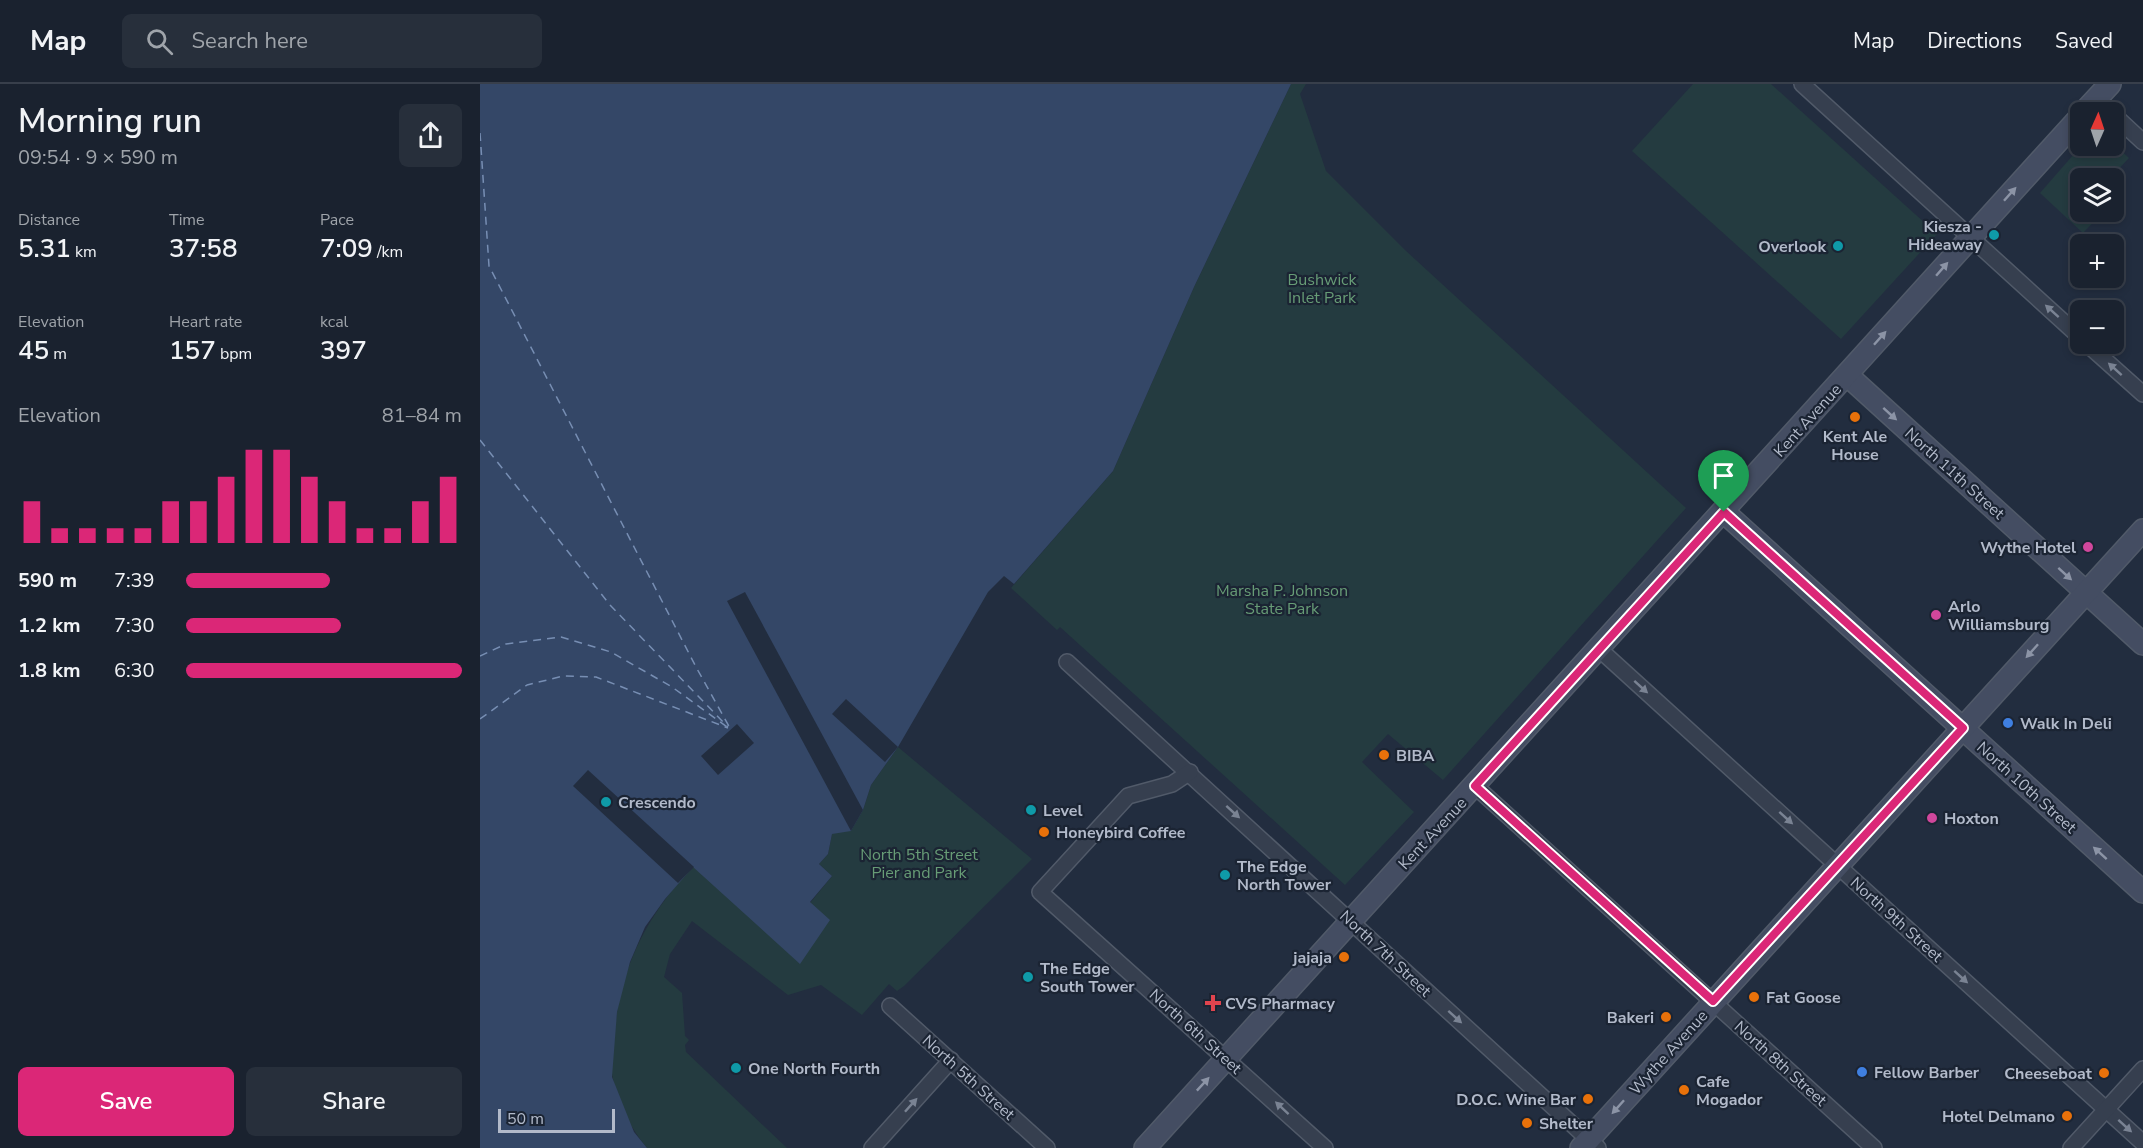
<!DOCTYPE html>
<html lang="en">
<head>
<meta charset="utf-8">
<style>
	body { margin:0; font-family:"Nunito Sans",sans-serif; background:#272f3b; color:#f1f3f6; height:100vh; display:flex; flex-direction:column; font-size:22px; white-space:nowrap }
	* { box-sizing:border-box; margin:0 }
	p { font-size:20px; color:#9fa4aa }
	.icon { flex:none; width:33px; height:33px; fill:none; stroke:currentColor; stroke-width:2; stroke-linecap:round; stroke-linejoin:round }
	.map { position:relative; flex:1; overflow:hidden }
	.details { display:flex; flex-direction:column; background:#1a222f; width:480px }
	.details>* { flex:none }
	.needle { width:39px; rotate:3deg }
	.controls { position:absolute; left:1590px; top:18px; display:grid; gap:12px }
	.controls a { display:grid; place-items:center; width:54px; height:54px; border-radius:9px; background:#1a222f; box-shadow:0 3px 9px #0003,0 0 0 2px #383f4b; font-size:30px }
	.scale { position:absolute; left:18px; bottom:15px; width:117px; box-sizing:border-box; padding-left:6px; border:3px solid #b2baca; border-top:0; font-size:16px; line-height:21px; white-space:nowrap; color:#b2baca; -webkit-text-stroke:4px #1b2433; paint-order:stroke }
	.pin { position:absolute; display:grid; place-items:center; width:51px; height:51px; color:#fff; margin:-62px -26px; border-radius:50% 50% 50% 0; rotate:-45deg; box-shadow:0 0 6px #0007 }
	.pin .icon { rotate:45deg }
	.round { display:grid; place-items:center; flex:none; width:63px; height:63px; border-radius:9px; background:#272f3b }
	.overview { display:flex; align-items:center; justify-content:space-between; height:102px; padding:0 18px }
	h1 { font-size:33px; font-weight:600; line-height:45px }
	.figures { display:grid; grid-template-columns:repeat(3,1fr); gap:9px; height:102px; padding:6px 18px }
	.figures div { display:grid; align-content:center }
	.figures b { font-size:26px; font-weight:600 }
	.figures small { font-size:16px; font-weight:400 }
	.figures p { font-size:16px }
	.chart { height:168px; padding:12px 18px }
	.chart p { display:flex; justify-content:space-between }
	.chart svg { width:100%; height:108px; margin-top:6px; stroke:#db2777; stroke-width:6 }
	.cta { display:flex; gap:12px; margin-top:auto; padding:12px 18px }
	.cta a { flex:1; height:69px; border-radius:9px; background:#db2777; color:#fff; font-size:24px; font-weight:600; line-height:69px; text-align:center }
	.cta a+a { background:#272f3b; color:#f1f3f6 }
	ul { padding:0 18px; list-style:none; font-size:20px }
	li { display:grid; grid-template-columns:96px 72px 1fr; align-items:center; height:45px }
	li i { height:15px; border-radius:8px; background:#db2777 }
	header { display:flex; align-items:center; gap:36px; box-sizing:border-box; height:84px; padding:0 30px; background:#1a222f; border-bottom:2px solid #383f4b }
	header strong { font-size:28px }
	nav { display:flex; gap:33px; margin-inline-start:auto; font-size:21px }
	.search { width:420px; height:54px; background:#272f3b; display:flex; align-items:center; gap:15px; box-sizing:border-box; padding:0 21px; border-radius:9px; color:#9fa4aa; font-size:22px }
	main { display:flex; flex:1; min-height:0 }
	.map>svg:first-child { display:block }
	.green { fill:#243b40 }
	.water { fill:#344767 }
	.pier { fill:#222d3f }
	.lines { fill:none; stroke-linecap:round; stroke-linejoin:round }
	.ferry { stroke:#778eb3; stroke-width:1.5; stroke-dasharray:8 6; stroke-linecap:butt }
	.street-casing { stroke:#515a69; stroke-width:18 }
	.secondary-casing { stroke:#515a69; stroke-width:24 }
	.street { stroke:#363f4f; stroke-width:15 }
	.secondary { stroke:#444d62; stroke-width:21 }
	.oneway { fill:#8c94a6 }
	.oneway2 { fill:#7a8393 }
	.route-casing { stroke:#fff; stroke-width:12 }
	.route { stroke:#db2777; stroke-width:8 }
	.culture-dot { fill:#0f9aa8; stroke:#1b2433; stroke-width:2 }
	.food-dot { fill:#e8710a; stroke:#1b2433; stroke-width:2 }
	.hotel-dot { fill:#d1479c; stroke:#1b2433; stroke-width:2 }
	.shop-dot { fill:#3f7fe0; stroke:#1b2433; stroke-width:2 }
	.health-dot { fill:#e0444e; stroke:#1b2433; stroke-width:2 }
	.labels { text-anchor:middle; stroke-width:4.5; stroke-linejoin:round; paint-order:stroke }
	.poi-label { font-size:16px; font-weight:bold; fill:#b2baca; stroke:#1b2433; text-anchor:start }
	.park-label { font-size:16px; fill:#679c76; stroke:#1b2433 }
	.street-label { font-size:16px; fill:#b2baca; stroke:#1b2433 }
</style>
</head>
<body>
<header>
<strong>Map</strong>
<div class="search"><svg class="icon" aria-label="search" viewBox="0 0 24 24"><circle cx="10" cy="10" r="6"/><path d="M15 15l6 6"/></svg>Search here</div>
<nav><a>Map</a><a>Directions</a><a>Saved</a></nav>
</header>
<main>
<section class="details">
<div class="overview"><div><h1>Morning run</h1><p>09:54 · 9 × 590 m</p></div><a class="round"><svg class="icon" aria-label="share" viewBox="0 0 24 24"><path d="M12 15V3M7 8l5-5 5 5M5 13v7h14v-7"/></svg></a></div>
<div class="figures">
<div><p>Distance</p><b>5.31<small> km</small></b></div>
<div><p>Time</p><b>37:58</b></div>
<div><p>Pace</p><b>7:09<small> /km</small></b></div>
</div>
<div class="figures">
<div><p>Elevation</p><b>45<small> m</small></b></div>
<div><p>Heart rate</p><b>157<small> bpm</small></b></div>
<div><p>kcal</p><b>397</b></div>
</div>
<div class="chart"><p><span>Elevation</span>81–84 m</p>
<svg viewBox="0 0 160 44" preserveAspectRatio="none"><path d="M5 44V27M15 44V38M25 44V38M35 44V38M45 44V38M55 44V27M65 44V27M75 44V17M85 44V6M95 44V6M105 44V17M115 44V27M125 44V38M135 44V38M145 44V27M155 44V17"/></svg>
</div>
<ul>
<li><b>590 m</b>7:39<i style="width:52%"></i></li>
<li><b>1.2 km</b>7:30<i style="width:56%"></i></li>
<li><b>1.8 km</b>6:30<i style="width:100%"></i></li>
</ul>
<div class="cta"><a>Save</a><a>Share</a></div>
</section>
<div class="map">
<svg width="1663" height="1064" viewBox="0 0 1663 1064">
	<rect width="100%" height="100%" fill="#222d3f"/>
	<g class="green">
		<path d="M811 0H826L820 10 846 87 925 166 1206 424 963 696 908 650 882 678 934 728 865 801 580 543 577 546 531 504 633 387 714 203Z"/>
		<path d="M1213 0H1291L1457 150 1361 255 1152 67Z"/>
		<path d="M1634 60 1649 74 1630 94H1600V128H1623L1603 149 1560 109 1601 62Z"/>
		<path d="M418 663 552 775 424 902 417 907 409 900 382 931 341 901 308 911 212 837 190 870 184 893 202 909 205 952 209 956 205 961 206 968 307 1064H167C151 1045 138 1019 133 995 130 983 133 969 134 958 137 897 159 846 198 799L108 686 330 819 352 792 339 780 348 770 352 750 359 747 383 726 391 701Z"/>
	</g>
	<path class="water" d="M0 0H811L714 203 633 387 534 500 524 492 508 508 418 663 391 701 383 726 371 747 352 750 348 770 339 780 352 792 330 818 350 836 320 880 213 783 185 815 165 843 150 878 137 928 132 993 154 1048 167 1064H0Z"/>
	<g class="pier">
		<path d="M265 508 383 726 371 747 247 517Z"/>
		<path d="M366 615 418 663 405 678 352 630Z"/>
		<path d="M257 640 274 659 238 691 221 672Z"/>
		<path d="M108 686 214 783 198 799 93 702Z"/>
	</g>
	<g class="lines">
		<g class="ferry">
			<path d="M0 49 9 182 216 583 251 646"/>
			<path d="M0 356 130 521 248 643"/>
			<path d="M0 572 26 560 81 553 131 568 192 603 250 645"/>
			<path d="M0 635 47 601 83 592 116 593 248 644"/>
		</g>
		<g class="street-casing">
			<g id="street">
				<path d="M1322 0 1600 253"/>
				<path d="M1634 31 1663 58"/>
				<path d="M1607 260 1663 310"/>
				<path d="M1118 564 1663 1059"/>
				<path d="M587 578 1118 1064"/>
				<path d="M710 688 692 700 648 712 560 808 845 1064"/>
				<path d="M995 702 1394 1064"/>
				<path d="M410 922 567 1064"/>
				<path d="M392 1064 471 976"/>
				<path d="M1591 1064 1663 985"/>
			</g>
		</g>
		<g class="secondary-casing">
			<g id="secondary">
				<path d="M1604 28 1630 0"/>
				<path d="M1367 291 1663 560"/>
				<path d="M1244 428 1663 808"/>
				<path d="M665 1064 1600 33"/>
				<path d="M1101 1064 1663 446"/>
			</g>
		</g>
		<use href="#street" class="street"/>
		<use href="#secondary" class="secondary"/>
	</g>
	<defs><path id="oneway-solid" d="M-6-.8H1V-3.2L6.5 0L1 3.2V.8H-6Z" transform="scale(1.5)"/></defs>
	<g class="oneway">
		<use href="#oneway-solid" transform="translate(1530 110) rotate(-48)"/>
		<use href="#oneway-solid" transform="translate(1462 185) rotate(-49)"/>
		<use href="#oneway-solid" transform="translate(1400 254) rotate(-48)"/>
		<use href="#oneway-solid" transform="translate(1410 330) rotate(42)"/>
		<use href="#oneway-solid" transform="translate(1585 490) rotate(42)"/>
		<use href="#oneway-solid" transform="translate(1552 567) rotate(132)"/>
		<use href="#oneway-solid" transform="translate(1620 769) rotate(-138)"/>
		<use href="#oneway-solid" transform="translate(723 1000) rotate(-47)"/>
		<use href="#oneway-solid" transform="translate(1138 1023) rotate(132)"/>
	</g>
	<g class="oneway2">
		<use href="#oneway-solid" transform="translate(1572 227) rotate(-138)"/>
		<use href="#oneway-solid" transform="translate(1635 285) rotate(-138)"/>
		<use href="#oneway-solid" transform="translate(1161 603) rotate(42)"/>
		<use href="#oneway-solid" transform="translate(753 728) rotate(42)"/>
		<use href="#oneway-solid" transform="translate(1306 734) rotate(42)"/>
		<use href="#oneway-solid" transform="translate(1481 893) rotate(42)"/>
		<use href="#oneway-solid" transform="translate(975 933) rotate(42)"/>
		<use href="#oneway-solid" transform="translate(431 1021) rotate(-48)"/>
		<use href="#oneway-solid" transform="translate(802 1024) rotate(-137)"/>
		<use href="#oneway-solid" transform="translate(1645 1042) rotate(42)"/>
	</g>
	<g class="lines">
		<g class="route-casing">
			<path id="route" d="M1244 428 1483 644 1233 917 995 702Z"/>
		</g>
		<use href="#route" class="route"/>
	</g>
	<g class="culture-dot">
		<circle cx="1514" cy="151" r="6"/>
		<circle cx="1358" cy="162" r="6"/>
		<circle cx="126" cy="718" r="6"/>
		<circle cx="551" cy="726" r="6"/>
		<circle cx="745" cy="791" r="6"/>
		<circle cx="548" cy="893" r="6"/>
		<circle cx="256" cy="984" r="6"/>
	</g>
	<g class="food-dot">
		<circle cx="1375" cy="333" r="6"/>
		<circle cx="904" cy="671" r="6"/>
		<circle cx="564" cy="748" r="6"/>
		<circle cx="864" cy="873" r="6"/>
		<circle cx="1274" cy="913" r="6"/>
		<circle cx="1186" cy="933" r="6"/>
		<circle cx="1624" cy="989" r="6"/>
		<circle cx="1204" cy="1006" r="6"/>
		<circle cx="1108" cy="1015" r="6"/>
		<circle cx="1587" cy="1032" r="6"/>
		<circle cx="1047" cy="1039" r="6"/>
	</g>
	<g class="hotel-dot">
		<circle cx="1608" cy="463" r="6"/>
		<circle cx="1456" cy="531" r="6"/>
		<circle cx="1452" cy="734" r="6"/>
	</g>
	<g class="shop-dot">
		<circle cx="1528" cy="639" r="6"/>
		<circle cx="1382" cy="988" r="6"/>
	</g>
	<path class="health-dot" d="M730 910h6v6h6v6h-6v6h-6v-6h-6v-6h6z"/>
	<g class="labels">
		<g class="poi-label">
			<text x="1502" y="148" text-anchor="end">Kiesza -<tspan x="1502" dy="18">Hideaway</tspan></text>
			<text x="1346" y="168" text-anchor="end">Overlook</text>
			<text x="1375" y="358" text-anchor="middle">Kent Ale<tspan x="1375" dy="18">House</tspan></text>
			<text x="1596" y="469" text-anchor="end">Wythe Hotel</text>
			<text x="1468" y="528">Arlo<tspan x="1468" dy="18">Williamsburg</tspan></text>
			<text x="1540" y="645">Walk In Deli</text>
			<text x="916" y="677">BIBA</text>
			<text x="138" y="724">Crescendo</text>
			<text x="563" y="732">Level</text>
			<text x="1464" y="740">Hoxton</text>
			<text x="576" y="754">Honeybird Coffee</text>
			<text x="757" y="788">The Edge<tspan x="757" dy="18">North Tower</tspan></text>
			<text x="852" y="879" text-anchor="end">jajaja</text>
			<text x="560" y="890">The Edge<tspan x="560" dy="18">South Tower</tspan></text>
			<text x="1286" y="919">Fat Goose</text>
			<text x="745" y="925">CVS Pharmacy</text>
			<text x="1174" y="939" text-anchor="end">Bakeri</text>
			<text x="268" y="990">One North Fourth</text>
			<text x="1394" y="994">Fellow Barber</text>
			<text x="1612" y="995" text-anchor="end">Cheeseboat</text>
			<text x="1216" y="1003">Cafe<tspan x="1216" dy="18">Mogador</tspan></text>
			<text x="1096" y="1021" text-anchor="end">D.O.C. Wine Bar</text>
			<text x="1575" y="1038" text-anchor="end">Hotel Delmano</text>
			<text x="1059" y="1045">Shelter</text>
		</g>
		<g class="park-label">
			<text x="842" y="201">Bushwick<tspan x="842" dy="18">Inlet Park</tspan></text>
			<text x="802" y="512">Marsha P. Johnson<tspan x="802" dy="18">State Park</tspan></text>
			<text x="439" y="776">North 5th Street<tspan x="439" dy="18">Pier and Park</tspan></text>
		</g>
		<g class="street-label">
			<text transform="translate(1327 336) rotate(-48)" y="6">Kent Avenue</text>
			<text transform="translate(1475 389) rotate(42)" y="6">North 11th Street</text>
			<text transform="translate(1547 703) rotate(42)" y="6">North 10th Street</text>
			<text transform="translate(952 749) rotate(-47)" y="6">Kent Avenue</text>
			<text transform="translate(1417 835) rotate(42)" y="6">North 9th Street</text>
			<text transform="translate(906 869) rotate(43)" y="6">North 7th Street</text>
			<text transform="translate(716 947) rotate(42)" y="6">North 6th Street</text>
			<text transform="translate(1188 968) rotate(-48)" y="6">Wythe Avenue</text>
			<text transform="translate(1301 979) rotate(42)" y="6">North 8th Street</text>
			<text transform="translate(489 993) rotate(42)" y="6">North 5th Street</text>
		</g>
	</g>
</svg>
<div class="controls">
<a><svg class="needle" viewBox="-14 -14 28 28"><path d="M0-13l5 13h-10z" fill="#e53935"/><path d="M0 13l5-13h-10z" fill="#9fa4aa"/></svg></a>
<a><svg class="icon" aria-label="layers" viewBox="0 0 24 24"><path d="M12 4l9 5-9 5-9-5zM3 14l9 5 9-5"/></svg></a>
<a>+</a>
<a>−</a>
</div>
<div class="scale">50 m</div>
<div class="pin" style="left:1244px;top:428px;background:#1e9e55"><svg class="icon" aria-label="arrive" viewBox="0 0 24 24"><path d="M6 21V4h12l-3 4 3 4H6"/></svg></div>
</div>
</main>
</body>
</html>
